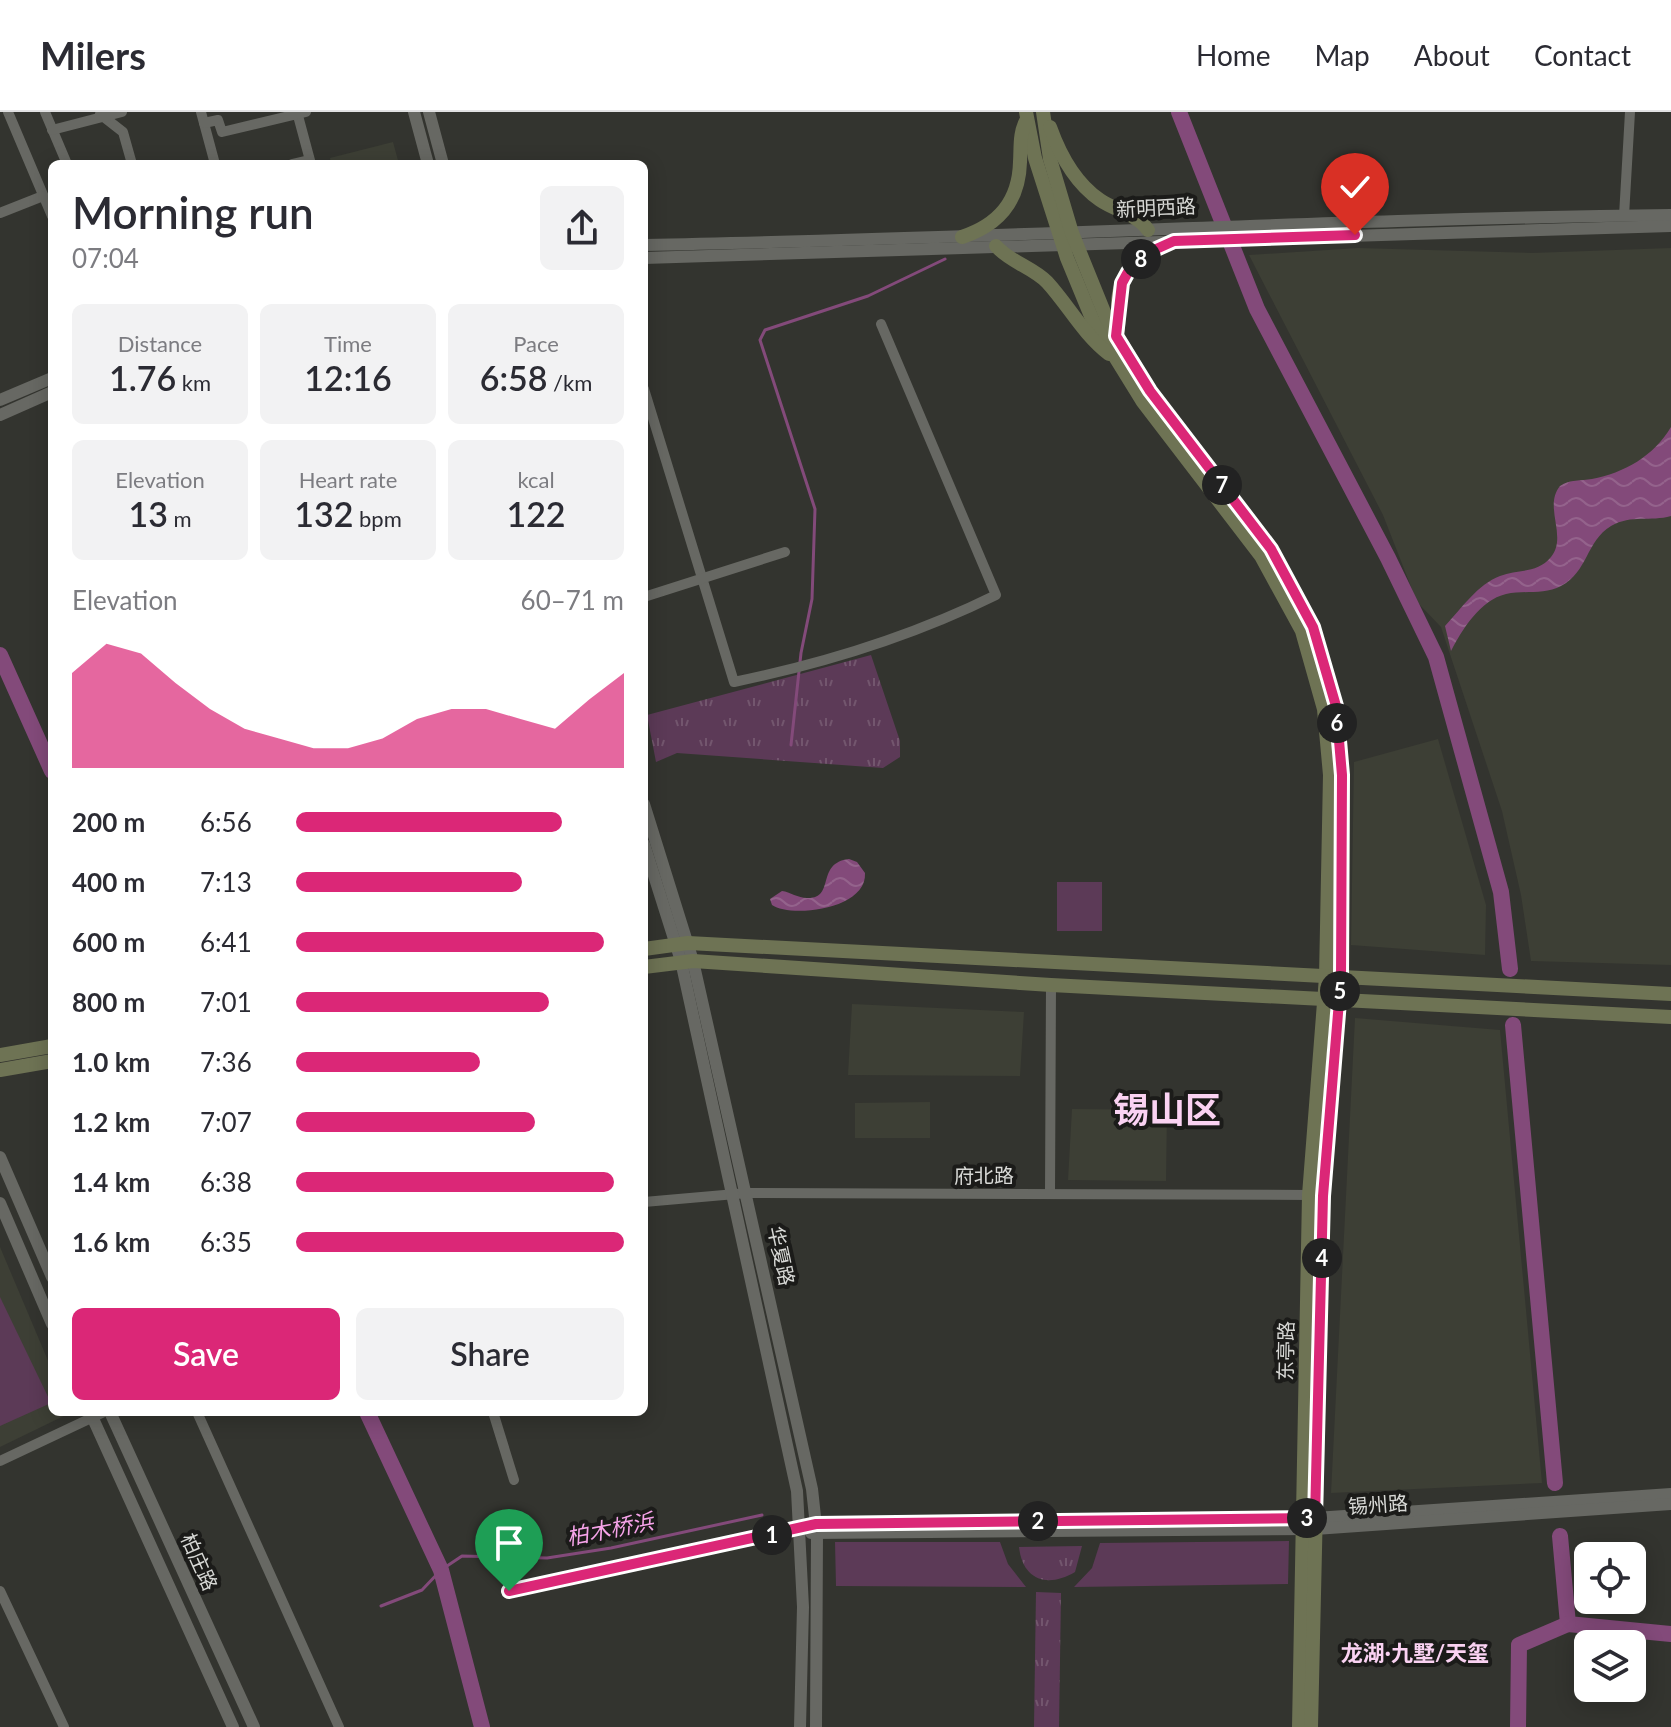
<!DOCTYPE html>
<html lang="en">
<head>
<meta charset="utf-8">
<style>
	body { margin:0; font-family:Lato,"Noto Sans SC",sans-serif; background:#f2f2f3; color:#2b2b33; height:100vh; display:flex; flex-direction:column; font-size:30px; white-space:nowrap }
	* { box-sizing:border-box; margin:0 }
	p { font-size:26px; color:#7c7c81 }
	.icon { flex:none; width:44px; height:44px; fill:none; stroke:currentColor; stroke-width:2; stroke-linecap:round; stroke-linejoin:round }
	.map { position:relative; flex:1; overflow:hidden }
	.side { position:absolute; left:48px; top:48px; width:600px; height:1256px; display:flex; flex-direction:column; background:#fff; border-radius:12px; box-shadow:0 4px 20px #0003 }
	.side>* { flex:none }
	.tools { position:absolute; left:1574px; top:1430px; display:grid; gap:16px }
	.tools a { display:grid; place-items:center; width:72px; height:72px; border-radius:12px; background:#fff; box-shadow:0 4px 20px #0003; font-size:40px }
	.pin { position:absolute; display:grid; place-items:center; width:68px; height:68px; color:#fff; margin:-82px -34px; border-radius:50% 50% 50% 0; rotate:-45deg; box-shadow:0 0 8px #0007 }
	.pin .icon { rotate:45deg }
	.km { position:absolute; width:40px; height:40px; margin:-20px; border-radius:50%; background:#222; color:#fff; font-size:22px; line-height:40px; text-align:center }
	.round { display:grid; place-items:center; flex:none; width:84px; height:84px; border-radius:12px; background:#f2f2f3 }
	.summary { display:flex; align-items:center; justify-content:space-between; height:136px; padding:0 24px }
	h1 { font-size:44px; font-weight:600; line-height:60px }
	.figures { display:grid; grid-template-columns:repeat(3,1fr); gap:12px; height:136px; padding:8px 24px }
	.figures div { display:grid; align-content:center; border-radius:12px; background:#f2f2f3; text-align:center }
	.figures b { font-size:34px; font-weight:600 }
	.figures small { font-size:22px; font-weight:400 }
	.figures p { font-size:22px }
	.chart { height:224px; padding:16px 24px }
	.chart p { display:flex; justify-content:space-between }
	.chart svg { width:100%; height:144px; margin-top:8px; fill:#db2777; opacity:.7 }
	.action { display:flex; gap:16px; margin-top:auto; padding:16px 24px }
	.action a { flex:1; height:92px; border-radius:12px; background:#db2777; color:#fff; font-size:32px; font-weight:600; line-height:92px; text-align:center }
	.action a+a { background:#f2f2f3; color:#2b2b33 }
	ul { padding:0 24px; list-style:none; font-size:26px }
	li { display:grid; grid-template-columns:128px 96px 1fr; align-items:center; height:60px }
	li i { height:20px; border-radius:10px; background:#db2777 }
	header { display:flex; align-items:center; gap:48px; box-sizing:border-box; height:112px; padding:0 40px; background:#fff; border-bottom:2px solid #e1e1e2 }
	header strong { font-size:38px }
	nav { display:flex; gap:44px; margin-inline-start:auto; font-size:28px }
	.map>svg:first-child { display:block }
	.built { fill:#3d3f35 }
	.grass { fill:url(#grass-tufts) }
	.garden { fill:#5c3a57 }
	.water { fill:url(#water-waves) }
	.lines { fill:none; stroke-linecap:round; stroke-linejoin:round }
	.stream { stroke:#834a7a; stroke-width:3 }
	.river { stroke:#834a7a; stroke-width:16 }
	.minor { stroke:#676863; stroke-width:10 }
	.tertiary { stroke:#676863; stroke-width:12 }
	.secondary { stroke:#6e7354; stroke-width:14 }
	.route-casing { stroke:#fff; stroke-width:16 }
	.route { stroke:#db2777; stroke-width:10 }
	.labels { text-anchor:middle; stroke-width:8; stroke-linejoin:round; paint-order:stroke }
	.street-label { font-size:20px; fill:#d7d8d5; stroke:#1b1b19 }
	.water-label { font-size:22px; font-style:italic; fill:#f6a3e9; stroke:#1b1b19 }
	.neighbourhood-label { font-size:22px; font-weight:bold; fill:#fad2f2; stroke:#1b1b19 }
	.town-label { font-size:36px; font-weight:bold; fill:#fad2f2; stroke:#1b1b19 }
</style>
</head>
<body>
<header>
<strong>Milers</strong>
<nav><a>Home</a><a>Map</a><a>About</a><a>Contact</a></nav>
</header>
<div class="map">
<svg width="1671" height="1615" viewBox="0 0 1671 1615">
	<defs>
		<pattern id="grass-tufts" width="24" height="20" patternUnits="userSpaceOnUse" patternTransform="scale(2)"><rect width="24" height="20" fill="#5c3a57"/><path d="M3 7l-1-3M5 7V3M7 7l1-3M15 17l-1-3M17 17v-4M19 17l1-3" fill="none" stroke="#73566e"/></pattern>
		<pattern id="water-waves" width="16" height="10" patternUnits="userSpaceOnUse" patternTransform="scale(2)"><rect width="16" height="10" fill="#834a7a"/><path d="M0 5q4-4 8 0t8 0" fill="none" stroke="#94638c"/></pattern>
	</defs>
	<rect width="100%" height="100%" fill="#33342f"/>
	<g class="built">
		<path d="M393 30 399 52H331L330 46Z"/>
		<path d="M1358 136 1532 141 1671 136V853L1531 849 1521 783 1502 699 1441 515 1417 490 1383 403 1249 143Z"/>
		<path d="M1438 627 1486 793 1485 843 1351 833 1354 650Z"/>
		<path d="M852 892 1024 900 1020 964 848 963Z"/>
		<path d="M1355 906 1500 918 1542 1371 1331 1381Z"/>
		<path d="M930 990V1026H855V991Z"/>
		<path d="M1072 997 1167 998 1166 1069 1068 1068Z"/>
		<path d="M0 1135 52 1258V1300L70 1301 0 1335Z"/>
	</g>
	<g class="grass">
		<path d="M871 543 900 629V645L883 656 677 641 656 650 647 603Z"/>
		<path d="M1082 1434 1075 1460C1048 1476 1023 1469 1019 1435Z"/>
		<path d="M1036 1480 1061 1481 1059 1615H1034Z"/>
	</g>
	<g class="garden">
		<rect x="1057" y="770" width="45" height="49"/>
		<path d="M0 1185 51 1291 0 1314Z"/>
		<path d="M1289 1429 1288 1472 1074 1475 1092 1456 1100 1431Z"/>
		<path d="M835 1430H1000L1008 1452 1026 1475 836 1474Z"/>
	</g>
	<g class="water">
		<path d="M1671 315V404C1650 410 1632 402 1611 414 1586 429 1588 460 1561 474 1544 483 1524 478 1506 482 1480 488 1462 518 1451 539L1445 514C1461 497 1478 472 1500 464 1518 457 1537 462 1551 445 1568 424 1543 395 1560 374 1570 367 1581 369 1592 367 1624 361 1654 344 1671 315Z"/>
		<path d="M849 747 857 750 865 761C867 798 790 806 772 793L770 787 782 779C790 780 798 786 807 786 836 787 815 751 849 747Z"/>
	</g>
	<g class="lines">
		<g class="stream">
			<path d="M791 633 801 541 812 487 815 397 760 228 765 218 868 184 945 147"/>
			<path d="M381 1494 422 1478 441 1458 462 1444 547 1446 611 1436 762 1403"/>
		</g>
		<g class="river">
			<path d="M1179 0 1257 197 1388 446 1436 545 1501 780 1510 857"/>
			<path d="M0 543 52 659"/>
			<path d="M1513 913 1555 1371"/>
			<path d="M367 1300 441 1458 482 1615"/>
			<path d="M1560 1424 1568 1512 1671 1522"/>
			<path d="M1518 1615 1519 1533 1568 1512"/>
		</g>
		<g class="minor">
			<path d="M8 0 52 104"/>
			<path d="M45 0 67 52"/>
			<path d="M201 0 215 52"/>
			<path d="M297 0 311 52"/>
			<path d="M100 2 123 20 132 52"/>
			<path d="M204 11 218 8 222 20 306 0"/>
			<path d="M52 18 122 0"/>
			<path d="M292 52 309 48"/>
			<path d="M0 101 43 84"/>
			<path d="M1624 104 1630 0"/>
			<path d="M644 277 734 570C826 551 911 525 996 483L881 212"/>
			<path d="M644 485 785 440"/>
			<path d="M1050 1082 1051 873"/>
			<path d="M644 1090 747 1081 1313 1083"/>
			<path d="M197 1300 339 1615"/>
			<path d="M493 1300 514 1368"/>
			<path d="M0 1349 104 1300"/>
			<path d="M0 1479 64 1615"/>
			<path d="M509 1479 800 1417"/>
		</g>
		<g class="tertiary">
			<path d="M414 0 428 52"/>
			<path d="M429 0 443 52"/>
			<path d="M644 133C987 127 1329 107 1671 103"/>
			<path d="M644 146 1671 114"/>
			<path d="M0 288 52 266"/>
			<path d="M0 303 52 280"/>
			<path d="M644 692 693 849 812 1377 817 1423 816 1615"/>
			<path d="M644 732 681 849 797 1379 803 1495 800 1615"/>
			<path d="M0 1045 52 1165"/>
			<path d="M0 1091 52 1212"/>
			<path d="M90 1300 233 1615"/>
			<path d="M110 1300 254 1615"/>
			<path d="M811 1414 1315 1406 1671 1382"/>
			<path d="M811 1421 1315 1417 1671 1392"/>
		</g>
		<g class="secondary">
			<path d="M1026 0 1035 46 1067 146 1093 209 1143 290 1261 444 1302 519 1324 597 1330 663 1326 865 1309 1083 1299 1615"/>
			<path d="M1043 0 1050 47 1072 121 1106 205 1150 279 1271 437 1313 515 1336 594 1342 663 1341 865 1323 1084 1311 1615"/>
			<path d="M1050 15C1060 43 1075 71 1100 88 1116 99 1137 102 1148 118"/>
			<path d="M962 125C998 113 1019 90 1020 50 1021 35 1019 21 1027 7"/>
			<path d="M996 134C1010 150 1032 155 1047 170 1069 194 1083 222 1109 242"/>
			<path d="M1116 224C1120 212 1118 205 1118 192 1118 158 1146 142 1174 129"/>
			<path d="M644 837 688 831 1671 882"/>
			<path d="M644 855 693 849 1051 873 1671 905"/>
			<path d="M0 943 52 934"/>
			<path d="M0 958 52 949"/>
		</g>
	</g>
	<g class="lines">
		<g class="route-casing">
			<path id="route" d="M509 1479 816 1412 1315 1406 1323 1084 1341 865 1342 663 1336 594 1313 515 1271 437 1150 279 1116 224 1122 171 1128 160 1154 138 1174 129 1355 123"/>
		</g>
		<use href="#route" class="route"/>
	</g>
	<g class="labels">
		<g class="street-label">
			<text transform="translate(1156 96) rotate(-3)" y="7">新明西路</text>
			<text x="984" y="1071">府北路</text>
			<text transform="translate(781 1144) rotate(78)" y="7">华夏路</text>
			<text transform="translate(1286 1239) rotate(-89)" y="7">东亭路</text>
			<text transform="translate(1378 1393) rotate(-4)" y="7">锡州路</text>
			<text transform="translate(199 1450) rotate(66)" y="7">柏庄路</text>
		</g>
		<g class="water-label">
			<text transform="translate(610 1417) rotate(-11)" y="8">柏木桥浜</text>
		</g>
		<g class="neighbourhood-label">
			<text x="1415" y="1549">龙湖·九墅/天玺</text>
		</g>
		<g class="town-label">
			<text x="1167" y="1011">锡山区</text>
		</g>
	</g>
</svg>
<div class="tools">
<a><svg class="icon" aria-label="locate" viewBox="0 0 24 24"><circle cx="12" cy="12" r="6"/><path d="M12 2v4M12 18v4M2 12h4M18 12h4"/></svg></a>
<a><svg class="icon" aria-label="layers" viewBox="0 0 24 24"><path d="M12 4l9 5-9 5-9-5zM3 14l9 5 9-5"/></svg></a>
</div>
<div class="pin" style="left:509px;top:1479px;background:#1e9e55"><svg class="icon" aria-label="arrive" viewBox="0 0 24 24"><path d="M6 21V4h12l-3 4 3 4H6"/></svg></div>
<div class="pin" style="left:1355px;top:123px;background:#d93025"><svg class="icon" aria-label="check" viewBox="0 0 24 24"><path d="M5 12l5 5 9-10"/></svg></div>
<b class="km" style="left:772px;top:1423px">1</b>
<b class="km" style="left:1038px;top:1409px">2</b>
<b class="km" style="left:1307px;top:1406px">3</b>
<b class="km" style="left:1322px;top:1146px">4</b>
<b class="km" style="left:1340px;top:879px">5</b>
<b class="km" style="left:1337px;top:611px">6</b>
<b class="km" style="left:1222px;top:373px">7</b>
<b class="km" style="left:1141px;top:147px">8</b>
<section class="side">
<div class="summary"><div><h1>Morning run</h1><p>07:04</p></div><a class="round"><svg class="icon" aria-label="share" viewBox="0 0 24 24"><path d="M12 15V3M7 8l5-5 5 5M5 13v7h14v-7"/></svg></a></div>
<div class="figures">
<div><p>Distance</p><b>1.76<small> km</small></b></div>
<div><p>Time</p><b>12:16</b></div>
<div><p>Pace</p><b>6:58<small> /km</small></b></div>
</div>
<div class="figures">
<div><p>Elevation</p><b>13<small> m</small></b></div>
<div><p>Heart rate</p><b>132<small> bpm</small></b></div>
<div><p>kcal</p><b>122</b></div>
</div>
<div class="chart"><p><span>Elevation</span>60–71 m</p>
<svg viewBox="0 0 160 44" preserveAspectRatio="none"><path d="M0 44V15L10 6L20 9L30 18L40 26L50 32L60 35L70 38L80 38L90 35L100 29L110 26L120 26L130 29L140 32L150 23L160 15V44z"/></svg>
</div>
<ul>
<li><b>200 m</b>6:56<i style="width:81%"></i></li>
<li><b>400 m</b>7:13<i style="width:69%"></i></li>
<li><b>600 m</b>6:41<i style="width:94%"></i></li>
<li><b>800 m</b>7:01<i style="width:77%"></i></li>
<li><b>1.0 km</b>7:36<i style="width:56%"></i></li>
<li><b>1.2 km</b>7:07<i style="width:73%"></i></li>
<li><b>1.4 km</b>6:38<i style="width:97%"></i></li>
<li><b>1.6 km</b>6:35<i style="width:100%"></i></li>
</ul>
<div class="action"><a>Save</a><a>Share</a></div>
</section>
</div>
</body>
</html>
